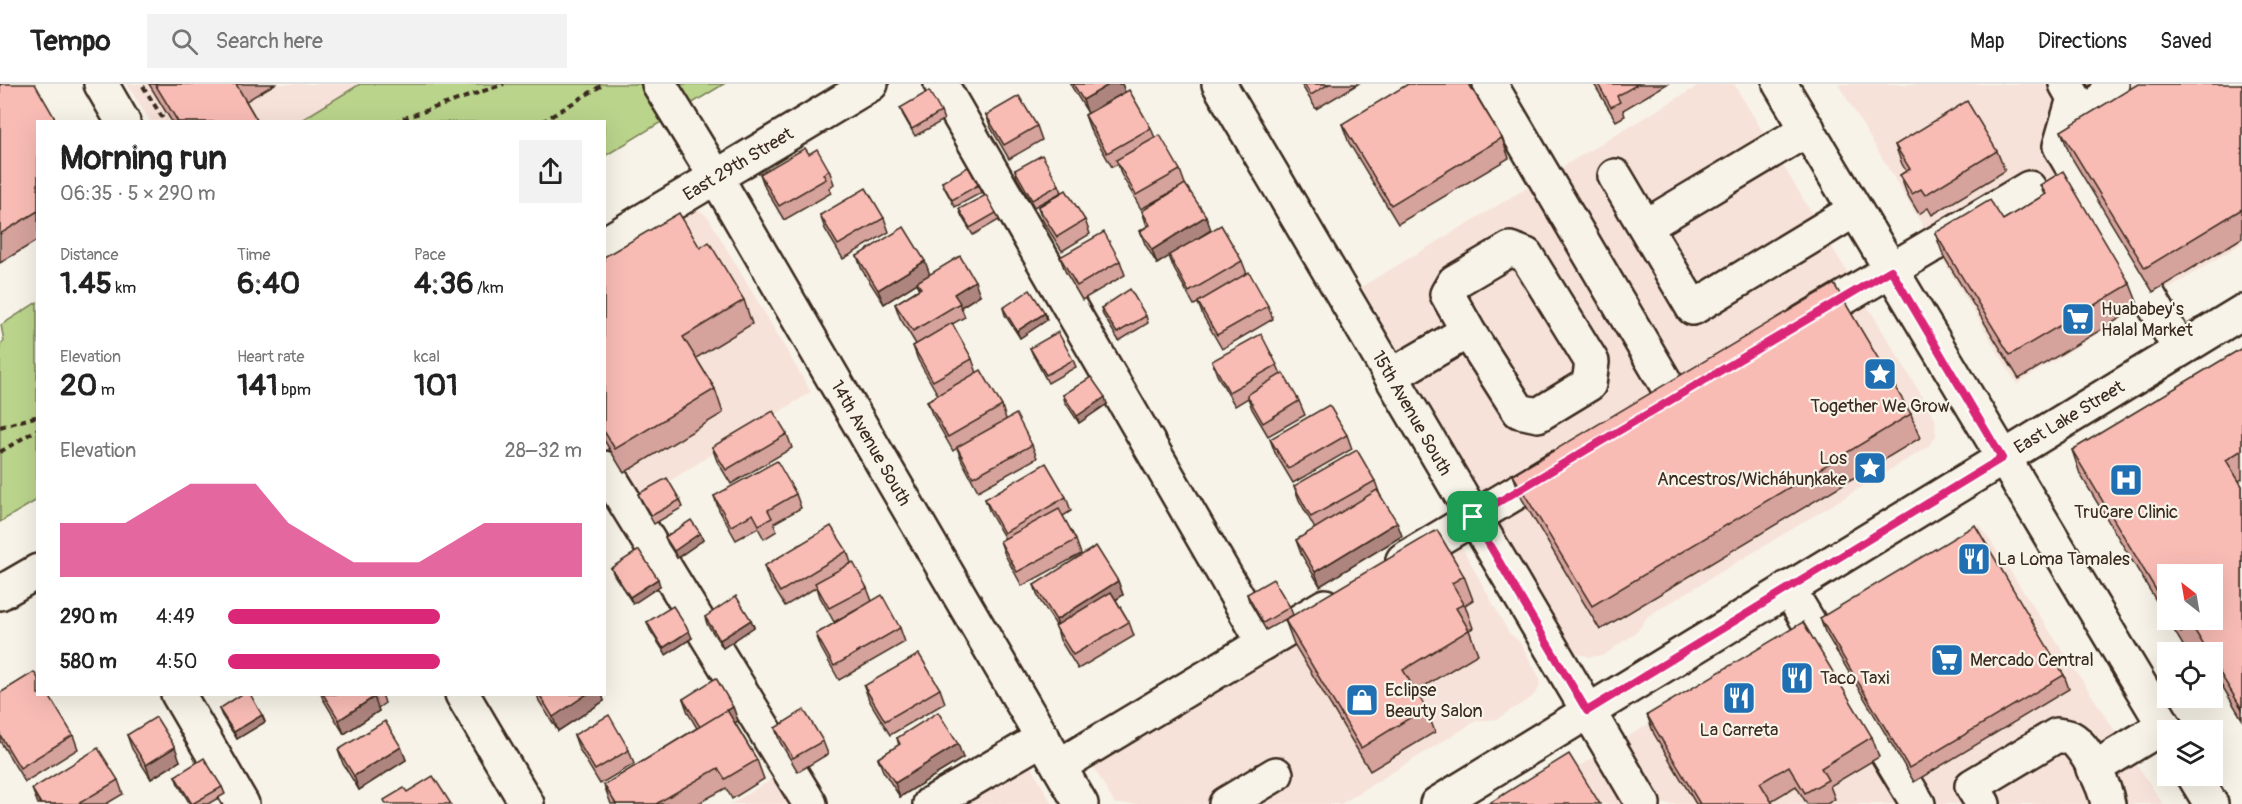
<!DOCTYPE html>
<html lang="en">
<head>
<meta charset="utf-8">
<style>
	body { margin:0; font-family:Pangolin,sans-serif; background:#f2f2f2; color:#222; height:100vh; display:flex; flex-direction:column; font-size:22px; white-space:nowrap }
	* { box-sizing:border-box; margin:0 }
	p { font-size:20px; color:#767676 }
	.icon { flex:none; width:33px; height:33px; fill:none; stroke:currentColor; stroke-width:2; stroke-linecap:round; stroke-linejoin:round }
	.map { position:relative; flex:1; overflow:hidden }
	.panel { position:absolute; left:36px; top:36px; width:570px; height:576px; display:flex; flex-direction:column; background:#fff; border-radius:0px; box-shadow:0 6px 24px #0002 }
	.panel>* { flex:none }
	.needle { width:39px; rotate:329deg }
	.tools { position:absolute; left:2157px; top:480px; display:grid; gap:12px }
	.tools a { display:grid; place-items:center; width:66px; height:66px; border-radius:0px; background:#fff; box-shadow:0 6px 24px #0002; font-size:30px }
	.pin { position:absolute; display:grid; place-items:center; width:51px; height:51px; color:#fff; margin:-26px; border-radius:12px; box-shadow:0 3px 9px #0006 }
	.round { display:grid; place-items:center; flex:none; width:63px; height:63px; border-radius:0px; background:#f2f2f2 }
	.overview { display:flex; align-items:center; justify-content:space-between; height:102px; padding:0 24px }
	h1 { font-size:33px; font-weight:700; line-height:45px }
	.metrics { display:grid; grid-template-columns:repeat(3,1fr); gap:9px; height:102px; padding:6px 24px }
	.metrics div { display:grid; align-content:center }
	.metrics b { font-size:30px; font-weight:700 }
	.metrics small { font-size:16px; font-weight:400 }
	.metrics p { font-size:16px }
	.chart { height:168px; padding:12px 24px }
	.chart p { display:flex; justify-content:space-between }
	.chart svg { width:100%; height:108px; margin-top:6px; fill:#db2777; opacity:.7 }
	ul { padding:0 24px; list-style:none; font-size:20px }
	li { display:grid; grid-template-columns:96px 72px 1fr; align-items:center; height:45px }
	li i { height:15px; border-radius:8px; background:#db2777 }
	header { display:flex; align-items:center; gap:36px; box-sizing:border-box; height:84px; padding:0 30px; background:#fff; border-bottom:2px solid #e0e0e0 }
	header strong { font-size:28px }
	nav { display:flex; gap:33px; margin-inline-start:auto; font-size:21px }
	.search { width:420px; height:54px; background:#f2f2f2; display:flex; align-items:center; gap:15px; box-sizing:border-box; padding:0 21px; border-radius:0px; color:#767676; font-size:22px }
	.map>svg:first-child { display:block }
	.built { fill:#f7e2d9 }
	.green { fill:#bad48c; stroke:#7a7f55; stroke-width:1.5 }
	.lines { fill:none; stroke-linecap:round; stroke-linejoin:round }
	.minor-casing { stroke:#3b2a1e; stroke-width:38 }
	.major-casing { stroke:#3b2a1e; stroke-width:38 }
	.path { stroke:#3b2a1e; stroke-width:4; stroke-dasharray:6 4.5; stroke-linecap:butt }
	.minor { stroke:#f7f3e8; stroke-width:33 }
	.major { stroke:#f7f3e8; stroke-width:33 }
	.wall { fill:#d5a29c; stroke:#3b2a1e; stroke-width:1.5; fill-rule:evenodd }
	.shaded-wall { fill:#ae847f; stroke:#3b2a1e; stroke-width:1.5 }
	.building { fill:#f8bcb5; stroke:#3b2a1e; stroke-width:1.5 }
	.route-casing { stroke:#fff; stroke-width:12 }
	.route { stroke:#db2777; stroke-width:8 }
	.labels { text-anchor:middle; stroke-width:4.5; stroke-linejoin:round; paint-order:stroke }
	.street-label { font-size:18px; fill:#3b2a1e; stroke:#f7f3e8 }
	.poi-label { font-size:18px; fill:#3b2a1e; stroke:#f7f3e8; text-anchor:start }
</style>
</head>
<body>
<header>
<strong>Tempo</strong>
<div class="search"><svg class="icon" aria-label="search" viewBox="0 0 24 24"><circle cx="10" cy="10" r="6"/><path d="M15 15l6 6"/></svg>Search here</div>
<nav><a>Map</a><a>Directions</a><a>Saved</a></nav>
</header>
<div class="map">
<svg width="2242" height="720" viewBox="0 0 2242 720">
	<rect width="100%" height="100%" fill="#f7f3e8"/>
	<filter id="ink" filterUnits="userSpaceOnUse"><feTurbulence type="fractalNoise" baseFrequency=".0167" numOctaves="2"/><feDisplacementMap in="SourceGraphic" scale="12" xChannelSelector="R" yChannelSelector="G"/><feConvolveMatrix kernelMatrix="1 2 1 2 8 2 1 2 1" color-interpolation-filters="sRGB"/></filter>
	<g filter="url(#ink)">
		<g class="built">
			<path d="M127 0H360L298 38 150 37Z"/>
			<path d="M1701 0H1734L1935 334 1936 352 1928 363 1648 532 1637 548 1604 571 1590 573 1576 569 1361 203Z"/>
			<path d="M1838 0H2242V159L2017 300Z"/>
			<path d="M688 126H699L708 133 811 308 630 422 605 383 604 176Z"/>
			<path d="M1447 436 1509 549 1520 558 1540 595 1539 604 1532 613 1497 635 1476 637 1341 720H1115L1081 662Z"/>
			<path d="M1980 441 2163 720H1516Z"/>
			<path d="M1017 656 1052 720H912Z"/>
			<path d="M789 685 810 720H731Z"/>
		</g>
		<g class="green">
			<path d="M360 0H724L605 72 604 38H298Z"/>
			<path d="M37 218V416L0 438V261L4 257 1 241Z"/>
		</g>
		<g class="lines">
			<g class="minor-casing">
				<g id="minor">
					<path d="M101 0 123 38"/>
					<path d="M659 0 716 93 1081 720"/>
					<path d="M941 0 1264 559"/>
					<path d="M1219 0 1643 720"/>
					<path d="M1490 0 1675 315"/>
					<path d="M1780 0 2168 648"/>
					<path d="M2066 0 2074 14 2060 62 2180 265"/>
					<path d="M2067 40 2101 18 2112 0"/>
					<path d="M1615 92 1693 224 1855 126"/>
					<path d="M1646 142 1808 45"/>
					<path d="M604 160 871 0"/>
					<path d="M1803 238 2029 104"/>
					<path d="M1391 292 1468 247 1519 327 1538 331 1589 300 1592 278 1526 171 1510 165 1454 198 1447 210 1468 247"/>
					<path d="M604 384 810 720"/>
					<path d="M1403 476 1557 384"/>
					<path d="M1788 504 1918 720"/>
					<path d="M0 509 38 487"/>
					<path d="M178 610 242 720"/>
					<path d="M462 610 527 720"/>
					<path d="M1059 682 1325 522"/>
					<path d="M2093 685 2164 642"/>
					<path d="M2194 692 2211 720"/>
					<path d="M930 720 1043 654"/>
					<path d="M1226 720 1276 690"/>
					<path d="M1983 720 1972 702 2057 651C2061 652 2067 652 2071 654 2086 662 2105 703 2108 720"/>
				</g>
			</g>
			<g class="major-casing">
				<path id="major" d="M1437 720 2242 228"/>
			</g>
			<g class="path">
				<path d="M143 2 165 38"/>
				<path d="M393 38 504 0"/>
				<path d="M542 38 604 0"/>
				<path d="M0 343 38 332"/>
				<path d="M0 368 38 345"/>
			</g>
			<use href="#minor" class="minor"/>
			<use href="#major" class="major"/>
		</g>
		<g class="wall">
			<path d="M0 0 38 38V156L0 179Z"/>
			<path d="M149 0H275L246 17 258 38H172Z"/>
			<path d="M1070 0H1122L1125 8 1151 44 1155 54 1180 86 1185 100 1211 146 1192 158 1242 177 1247 190 1268 222 1273 235 1222 265 1203 232 1198 219 1194 221 1174 185 1169 172 1157 180 1145 160 1140 147 1147 142 1142 127 1175 106 1141 125 1121 90 1118 80 1112 83 1090 45 1085 31 1088 29Z"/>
			<path d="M1301 0H1358L1316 25Z"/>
			<path d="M1594 0H1667L1623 26 1625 32 1616 37Z"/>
			<path d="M2242 0V154L2153 208 2070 71 2061 47Z"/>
			<path d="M900 24 941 28 944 36 915 52 903 31Z"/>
			<path d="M986 31 1037 42 1042 56 1009 75 991 44Z"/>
			<path d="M1342 40 1502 54 1509 74 1398 140 1349 59Z"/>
			<path d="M1895 61 1997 67 2005 87 1932 131 1928 124 1919 130 1907 110 1900 91 1906 87 1902 80Z"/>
			<path d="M809 70 829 86 834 100 829 104 831 109 784 136 765 104 760 90Z"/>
			<path d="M1015 86 1059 101 1062 108 1085 136 1090 150 1062 167 1043 137 1038 123 1062 108 1034 123 1017 94Z"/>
			<path d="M942 98 978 101 981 109 955 123 945 105Z"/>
			<path d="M2040 101 2130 200 2139 223 2019 295 1944 173 1935 149 2003 136 2044 111Z"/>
			<path d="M959 125 996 129 999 136 973 151 962 133Z"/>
			<path d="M820 131 884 134 889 148 843 175 825 145Z"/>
			<path d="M700 164 744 216 752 240 696 274 715 305 723 329 624 389 604 356V173Z"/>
			<path d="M857 172 930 190 980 211 961 223 965 233 952 240 972 275 977 289 1002 322 1006 335 1032 361 1037 374 978 407 962 377 957 364 953 367 932 330 927 317 938 311 918 276 913 262 916 260 900 234 895 220 919 205 917 199 884 220 862 186Z"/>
			<path d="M1060 173 1120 177 1125 191 1082 216 1065 187Z"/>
			<path d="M1003 224 1045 229 1047 236 1020 254 1005 231Z"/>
			<path d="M1101 224 1146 232 1148 239 1119 257 1103 231Z"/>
			<path d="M1030 264 1073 276 1076 283 1048 299 1033 271Z"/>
			<path d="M2242 264V395L2239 397 2242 402V635L2212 585V568H2202L2201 566 2197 568H2187L2080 390 2072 366ZM2168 490 2212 536H2168Z"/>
			<path d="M1212 277 1277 281 1281 290 1299 317 1305 331 1268 352 1252 325 1248 314 1235 322 1217 291Z"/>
			<path d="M1063 311 1107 320 1079 339 1065 318Z"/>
			<path d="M1911 330 1920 354 1600 546 1522 415 1513 391Z"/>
			<path d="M787 350 792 364 731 400 717 377 712 363Z"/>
			<path d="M1347 351 1352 365 1293 399 1275 369 1270 355Z"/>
			<path d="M1375 397 1380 411 1402 452 1320 502 1301 470 1296 456 1315 445 1299 416 1294 402Z"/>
			<path d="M638 410 680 416 683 423 654 440 641 417Z"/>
			<path d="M796 410 801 424 774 439 777 447 764 455 758 444 736 456 719 426 714 412Z"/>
			<path d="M1066 413 1071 427 1063 432 1076 456 1081 470 1022 502 1005 471 1000 457 1005 455 990 429 985 415Z"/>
			<path d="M665 453 703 456 677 474 668 460Z"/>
			<path d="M847 467 851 479 867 504 872 517 900 544 905 558 839 596 821 564 816 550 862 523 834 538 820 513 817 503 785 522 769 496 764 482Z"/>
			<path d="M611 484 660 502 633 520 614 491Z"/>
			<path d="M1464 492 1473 516 1465 521 1473 544 1469 546 1478 570 1416 607 1426 624 1435 648 1370 687 1294 560 1285 536Z"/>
			<path d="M1118 497 1123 511 1116 516 1129 538 1134 552 1078 585 1060 556 1056 541 1039 515 1034 501Z"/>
			<path d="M1247 510 1290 523 1293 531 1266 546 1249 517Z"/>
			<path d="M705 533 751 536 754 543 723 564 707 540Z"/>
			<path d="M1820 534 2064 591 2069 605 1914 698 1825 548Z"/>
			<path d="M647 538 692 554 666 571 650 546Z"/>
			<path d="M864 602 940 605 945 619 890 651 869 616Z"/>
			<path d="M0 609 73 651 78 665 25 698 0 657Z"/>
			<path d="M321 610H382L385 619 378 624 379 627 344 650 323 615Z"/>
			<path d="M537 610H602L604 617 558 647 539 617Z"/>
			<path d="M683 615 733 623 738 637 735 639 757 676 764 695 732 715 726 704 697 720H611L604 701 697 644 688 629Z"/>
			<path d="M219 625 262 631 265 638 237 655 222 632Z"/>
			<path d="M1647 631 1872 653 1879 673 1830 702 1835 715 1827 720H1807L1796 702 1771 717 1773 720H1696L1654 650Z"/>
			<path d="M775 644 823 657 828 670 798 688 780 658Z"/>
			<path d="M127 651 180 677 151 695 132 665Z"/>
			<path d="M574 651 629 666 634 680 600 700 579 665Z"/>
			<path d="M897 654 963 674 900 713 883 687 878 674 899 661Z"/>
			<path d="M401 663 406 676 359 706 343 680 338 666Z"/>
			<path d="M175 692 222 703 225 710 208 720H190L178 700Z"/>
			<path d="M118 696 123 710 106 720H38L32 705Z"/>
		</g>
		<g class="shaded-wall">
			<path d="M1110 0H1122L1125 8 1088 30 1083 16Z"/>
			<path d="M1206 132 1211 146 1157 180 1152 166Z"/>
			<path d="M925 177 930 191 884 220 878 206Z"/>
			<path d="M975 197 980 211 961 223 954 210Z"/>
			<path d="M1045 229 1047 236 1020 254 1017 247Z"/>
			<path d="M1105 313 1107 320 1079 339 1077 332Z"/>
			<path d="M1397 438 1402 452 1320 502 1315 488Z"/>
			<path d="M700 449 703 456 677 474 674 467Z"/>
			<path d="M658 495 660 502 633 520 630 513Z"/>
			<path d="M1118 497 1123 511 1061 550 1056 536Z"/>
			<path d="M751 536 754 543 723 564 720 556Z"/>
			<path d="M689 547 692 554 666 571 663 564Z"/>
			<path d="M587 610H602L604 617 558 647 553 633Z"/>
			<path d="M374 613 379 627 344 650 339 636Z"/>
			<path d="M733 623 738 637 706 657 700 643Z"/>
			<path d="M262 631 265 638 237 655 234 648Z"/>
			<path d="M958 660 963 674 900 713 895 699Z"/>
			<path d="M175 663 180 677 151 695 146 681Z"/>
			<path d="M401 663 406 676 359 706 354 692Z"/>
		</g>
		<g class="building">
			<path d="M0 0H35L57 38H38V127L0 150Z"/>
			<path d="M155 0H236L258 38H178Z"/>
			<path d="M1073 0H1110L1083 16Z"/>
			<path d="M1304 0H1329L1311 11Z"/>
			<path d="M1408 0H1469L1502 54 1391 121 1342 40Z"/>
			<path d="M1598 0H1638L1617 12 1620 18 1611 23Z"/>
			<path d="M2138 0H2242V125L2145 184 2061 47Z"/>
			<path d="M1129 6 1151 44 1107 69 1085 31Z"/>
			<path d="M929 7 941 28 912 45 900 24Z"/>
			<path d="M1019 12 1037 42 1004 61 986 31Z"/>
			<path d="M1967 17 1997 67 1925 111 1921 105 1912 110 1900 91 1910 85 1895 61Z"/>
			<path d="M1160 51 1180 86 1136 111 1116 76Z"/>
			<path d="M805 64 809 70 817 65 829 86 823 90 826 95 779 122 760 90Z"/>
			<path d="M1042 71 1059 101 1032 116 1015 86Z"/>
			<path d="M968 83 978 101 952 116 942 98Z"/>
			<path d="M2063 87 2130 200 2010 271 1935 149 1990 116 2003 136 2046 110 2040 101Z"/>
			<path d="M1185 100 1206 132 1152 166 1140 147 1150 141 1142 127Z"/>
			<path d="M866 104 884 134 838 161 820 131Z"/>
			<path d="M1066 106 1085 136 1057 153 1038 123Z"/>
			<path d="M986 111 996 129 970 144 959 125Z"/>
			<path d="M679 129 700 164 709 158 744 216 683 253 715 305 615 365 604 347V173Z"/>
			<path d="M1221 141 1242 177 1189 208 1169 171Z"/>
			<path d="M904 143 925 177 878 206 857 172Z"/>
			<path d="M1104 148 1120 177 1077 202 1060 173Z"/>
			<path d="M960 172 975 197 954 210 960 219 913 247 895 220 921 204 917 198Z"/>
			<path d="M1249 188 1268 222 1217 251 1198 218Z"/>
			<path d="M1834 200 1911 330 1592 522 1513 391Z"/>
			<path d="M1130 205 1146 232 1117 249 1101 224Z"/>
			<path d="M1030 206 1045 229 1017 247 1003 224Z"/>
			<path d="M952 239 972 275 933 297 913 262Z"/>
			<path d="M1058 248 1073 276 1046 291 1030 264Z"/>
			<path d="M1261 250 1277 281 1229 308 1212 277Z"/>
			<path d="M2242 264V366L2226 376 2242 402V625L2212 576V568H2208L2192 542 2181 549 2173 536H2212V490H2168V526L2072 366Z"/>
			<path d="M981 286 1002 322 948 353 927 317Z"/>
			<path d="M1283 289 1299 317 1263 339 1247 311Z"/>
			<path d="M1091 293 1105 313 1077 332 1063 311Z"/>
			<path d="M1329 321 1347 351 1288 385 1270 355Z"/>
			<path d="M773 327 787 350 726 386 712 363Z"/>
			<path d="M1016 330 1032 361 973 393 957 363Z"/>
			<path d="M1357 366 1375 397 1311 433 1294 402Z"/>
			<path d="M777 377 796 410 768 426 772 434 759 441 753 430 731 442 714 412Z"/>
			<path d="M1046 379 1066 413 1004 449 985 415Z"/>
			<path d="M667 394 680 416 651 432 638 410Z"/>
			<path d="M1377 406 1397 438 1315 488 1296 456Z"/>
			<path d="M1059 425 1076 456 1017 488 1000 457Z"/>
			<path d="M691 436 700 449 674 467 665 453Z"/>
			<path d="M1975 441 2064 591 1909 684 1820 534Z"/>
			<path d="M831 442 847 467 780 508 764 482Z"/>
			<path d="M1437 446 1464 492 1452 499 1464 520 1456 524 1469 546 1403 586 1426 624 1361 664 1285 536Z"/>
			<path d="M1096 462 1118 497 1056 536 1034 501Z"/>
			<path d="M639 466 658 495 630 513 611 484Z"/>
			<path d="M853 478 867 504 829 524 815 499Z"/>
			<path d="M1273 495 1290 523 1263 539 1247 510Z"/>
			<path d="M1111 508 1129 538 1073 571 1055 542Z"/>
			<path d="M882 511 900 544 834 582 816 550Z"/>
			<path d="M736 512 751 536 720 556 705 533Z"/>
			<path d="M673 522 689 547 663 564 647 538Z"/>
			<path d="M1803 538 1872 653 1821 684 1828 696 1805 709 1789 682 1760 699 1773 720H1700L1647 631Z"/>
			<path d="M919 570 940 605 885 637 864 602Z"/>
			<path d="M34 588 38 594V610H48L73 651 20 684 0 651V609Z"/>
			<path d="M716 594 733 623 700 643 683 615Z"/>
			<path d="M242 610H250L262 631 234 648 219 625Z"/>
			<path d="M323 610H372L374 613 339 636Z"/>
			<path d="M539 610H587L553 633Z"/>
			<path d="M727 626 757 676 725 695 718 684 656 720H616L604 701Z"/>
			<path d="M804 626 823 657 793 674 775 644Z"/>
			<path d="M938 628 958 660 895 699 878 674 900 660 897 654Z"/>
			<path d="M609 631 629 666 595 686 574 651Z"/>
			<path d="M156 633 175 663 146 681 127 651Z"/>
			<path d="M385 637 401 663 354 692 338 666Z"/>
			<path d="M98 664 118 696 78 720H41L32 705Z"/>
			<path d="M1569 670 1600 720H1488Z"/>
			<path d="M204 674 222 703 192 720 175 692Z"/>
			<path d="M433 692 451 720H386L384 716 404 704 407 708Z"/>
		</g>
	</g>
	<g class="lines" filter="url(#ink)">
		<g class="route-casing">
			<path id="route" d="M1891 186 2002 374 1587 627 1473 433Z"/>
		</g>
		<use href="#route" class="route"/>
	</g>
	<defs>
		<g id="supermarket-square" transform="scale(1.725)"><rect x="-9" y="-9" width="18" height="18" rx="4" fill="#1f6fb2" stroke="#f7f3e8"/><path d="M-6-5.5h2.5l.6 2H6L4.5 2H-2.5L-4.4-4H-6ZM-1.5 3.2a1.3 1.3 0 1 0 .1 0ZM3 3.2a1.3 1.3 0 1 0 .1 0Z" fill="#fff"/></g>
		<g id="sight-square" transform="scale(1.725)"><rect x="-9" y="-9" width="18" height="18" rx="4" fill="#1f6fb2" stroke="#f7f3e8"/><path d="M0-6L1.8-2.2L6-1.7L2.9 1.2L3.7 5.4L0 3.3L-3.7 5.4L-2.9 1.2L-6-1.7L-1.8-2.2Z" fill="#fff"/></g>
		<g id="hospital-square" transform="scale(1.725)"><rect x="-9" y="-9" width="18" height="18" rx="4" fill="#1f6fb2" stroke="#f7f3e8"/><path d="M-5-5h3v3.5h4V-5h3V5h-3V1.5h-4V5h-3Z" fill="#fff"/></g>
		<g id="restaurant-square" transform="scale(1.725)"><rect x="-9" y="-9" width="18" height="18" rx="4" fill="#1f6fb2" stroke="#f7f3e8"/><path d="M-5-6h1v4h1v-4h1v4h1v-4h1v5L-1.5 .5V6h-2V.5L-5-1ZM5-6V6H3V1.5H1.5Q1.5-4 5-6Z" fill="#fff"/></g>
		<g id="shop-square" transform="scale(1.725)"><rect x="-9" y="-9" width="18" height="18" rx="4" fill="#1f6fb2" stroke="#f7f3e8"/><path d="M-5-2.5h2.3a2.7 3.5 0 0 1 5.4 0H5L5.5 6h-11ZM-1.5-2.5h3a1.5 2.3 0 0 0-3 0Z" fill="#fff"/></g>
	</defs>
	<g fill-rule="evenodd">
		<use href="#supermarket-square" x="2078" y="235"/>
		<use href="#sight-square" x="1880" y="290"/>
		<use href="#sight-square" x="1870" y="384"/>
		<use href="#hospital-square" x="2126" y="396"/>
		<use href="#restaurant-square" x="1974" y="475"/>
		<use href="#supermarket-square" x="1947" y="576"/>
		<use href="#restaurant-square" x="1797" y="594"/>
		<use href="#restaurant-square" x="1739" y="614"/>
		<use href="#shop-square" x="1362" y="616"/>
	</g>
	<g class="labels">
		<g class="street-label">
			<text transform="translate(738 80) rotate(-31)" y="6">East 29th Street</text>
			<text transform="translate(1412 329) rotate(60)" y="6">15th Avenue South</text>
			<text transform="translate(2069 333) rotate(-31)" y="6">East Lake Street</text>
			<text transform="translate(871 359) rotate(60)" y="6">14th Avenue South</text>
		</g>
		<g class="poi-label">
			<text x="2101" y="231">Huababey's<tspan x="2101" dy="21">Halal Market</tspan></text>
			<text x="1880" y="328" text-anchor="middle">Together We Grow</text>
			<text x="1847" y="380" text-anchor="end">Los<tspan x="1847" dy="21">Ancestros/Wicháhuŋkake</tspan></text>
			<text x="2126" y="434" text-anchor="middle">TruCare Clinic</text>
			<text x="1997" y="481">La Loma Tamales</text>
			<text x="1970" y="582">Mercado Central</text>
			<text x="1820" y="600">Taco Taxi</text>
			<text x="1385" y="612">Eclipse<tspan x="1385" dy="21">Beauty Salon</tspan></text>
			<text x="1739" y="652" text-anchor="middle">La Carreta</text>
		</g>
	</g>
</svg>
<div class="tools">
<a><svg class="needle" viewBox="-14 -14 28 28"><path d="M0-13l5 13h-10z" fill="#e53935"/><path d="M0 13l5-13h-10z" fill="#767676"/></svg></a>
<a><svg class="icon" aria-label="locate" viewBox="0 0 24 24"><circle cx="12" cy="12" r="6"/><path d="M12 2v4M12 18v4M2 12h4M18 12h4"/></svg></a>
<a><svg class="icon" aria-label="layers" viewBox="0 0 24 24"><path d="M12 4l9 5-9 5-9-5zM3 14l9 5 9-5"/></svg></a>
</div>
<div class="pin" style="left:1473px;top:433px;background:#1e9e55"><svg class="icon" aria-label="arrive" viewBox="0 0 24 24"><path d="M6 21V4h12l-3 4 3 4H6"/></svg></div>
<section class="panel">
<div class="overview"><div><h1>Morning run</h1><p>06:35 · 5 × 290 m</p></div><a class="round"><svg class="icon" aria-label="share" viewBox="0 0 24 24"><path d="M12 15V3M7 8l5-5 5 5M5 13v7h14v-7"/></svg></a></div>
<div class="metrics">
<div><p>Distance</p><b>1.45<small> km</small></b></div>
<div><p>Time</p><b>6:40</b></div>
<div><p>Pace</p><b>4:36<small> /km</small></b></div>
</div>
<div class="metrics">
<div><p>Elevation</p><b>20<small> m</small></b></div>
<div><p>Heart rate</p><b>141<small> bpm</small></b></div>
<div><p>kcal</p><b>101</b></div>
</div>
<div class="chart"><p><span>Elevation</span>28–32 m</p>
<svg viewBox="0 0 160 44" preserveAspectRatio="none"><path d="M0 44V22L10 22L20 22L30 14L40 6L50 6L60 6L70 22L80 30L90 38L100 38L110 38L120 30L130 22L140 22L150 22L160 22V44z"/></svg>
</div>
<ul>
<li><b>290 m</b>4:49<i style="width:60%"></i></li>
<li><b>580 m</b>4:50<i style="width:60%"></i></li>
</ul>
</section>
</div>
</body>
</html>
